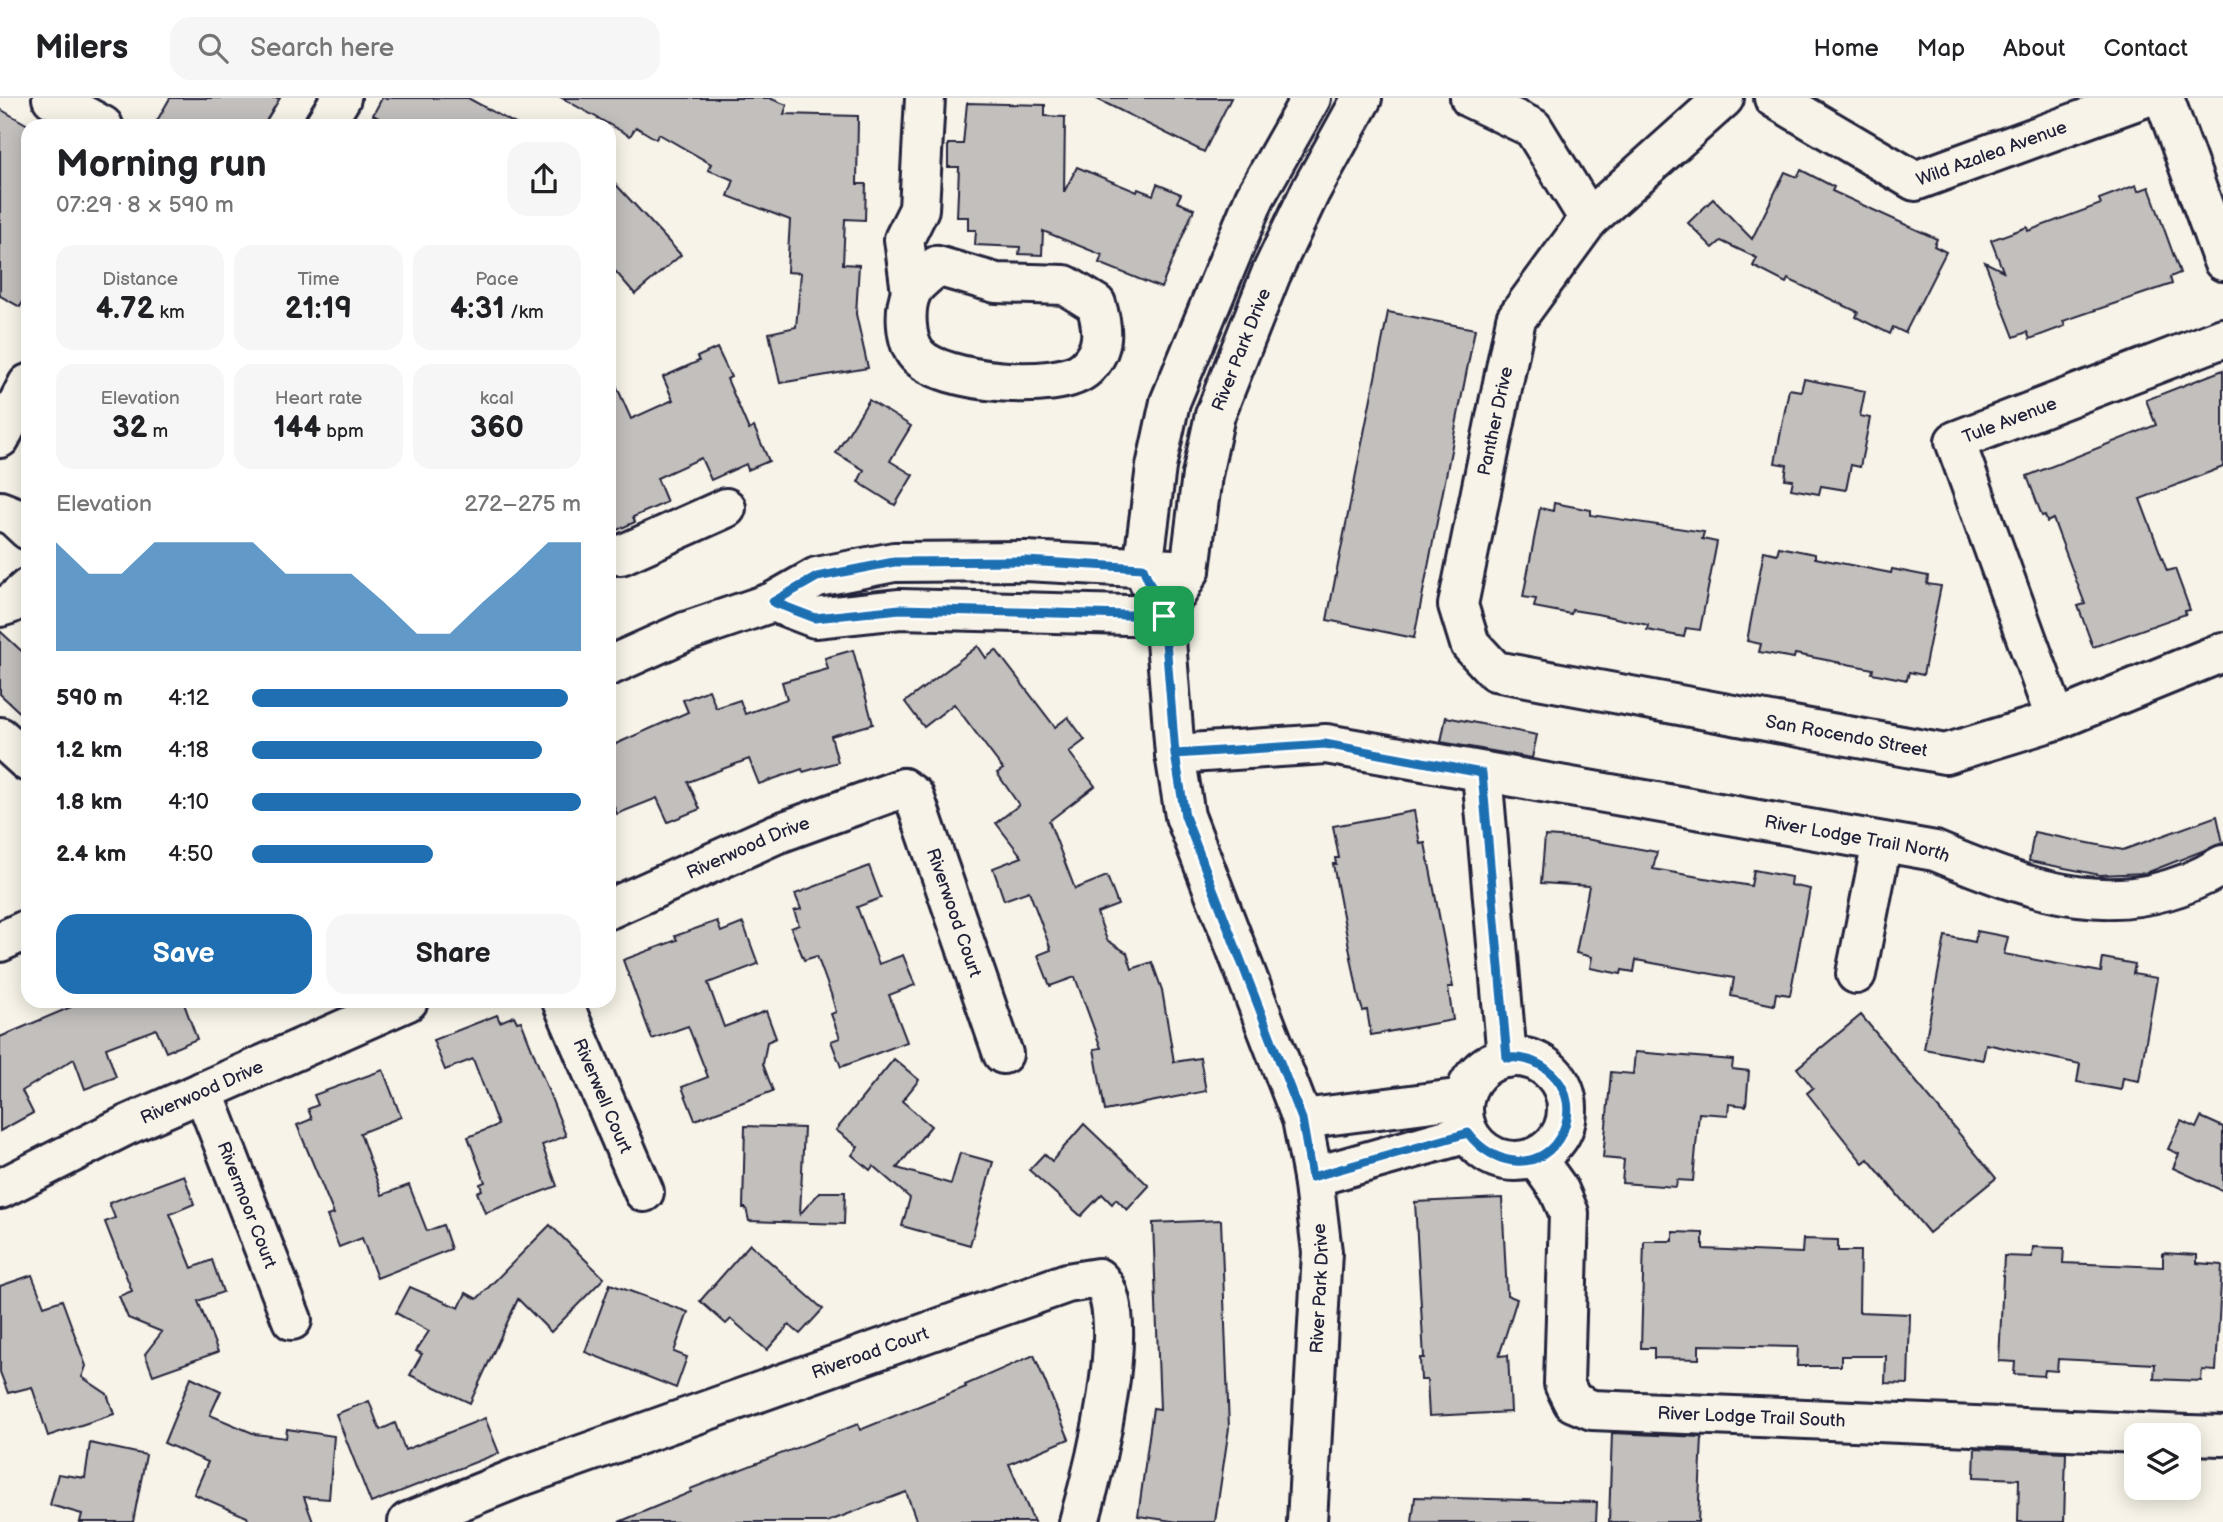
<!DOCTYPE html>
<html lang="en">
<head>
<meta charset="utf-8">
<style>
	body { margin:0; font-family:"Balsamiq Sans",sans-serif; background:#f6f6f6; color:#202124; height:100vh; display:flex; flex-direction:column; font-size:26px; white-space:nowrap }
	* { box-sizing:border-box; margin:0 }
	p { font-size:23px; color:#757577 }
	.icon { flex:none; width:38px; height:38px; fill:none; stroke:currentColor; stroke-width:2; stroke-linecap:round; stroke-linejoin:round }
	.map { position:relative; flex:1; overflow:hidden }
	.panel { position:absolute; left:21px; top:21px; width:595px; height:889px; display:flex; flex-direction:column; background:#fff; border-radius:21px; box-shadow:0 4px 18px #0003 }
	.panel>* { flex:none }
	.controls { position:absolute; left:2124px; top:1325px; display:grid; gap:14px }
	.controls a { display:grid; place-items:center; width:77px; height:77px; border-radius:14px; background:#fff; box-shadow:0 4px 18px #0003; font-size:35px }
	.pin { position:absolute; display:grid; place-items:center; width:60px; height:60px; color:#fff; margin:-30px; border-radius:14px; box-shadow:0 4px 10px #0006 }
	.round { display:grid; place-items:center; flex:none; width:74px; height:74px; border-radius:21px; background:#f6f6f6 }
	.headline { display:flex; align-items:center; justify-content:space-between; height:119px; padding:0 35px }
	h1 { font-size:38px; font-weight:600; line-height:52px }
	.metrics { display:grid; grid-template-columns:repeat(3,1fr); gap:10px; height:119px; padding:7px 35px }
	.metrics div { display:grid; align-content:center; border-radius:18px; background:#f6f6f6; text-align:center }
	.metrics b { font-size:30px; font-weight:600 }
	.metrics small { font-size:19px; font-weight:400 }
	.metrics p { font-size:19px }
	.chart { height:196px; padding:14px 35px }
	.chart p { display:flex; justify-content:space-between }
	.chart svg { width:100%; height:126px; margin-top:7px; fill:#1f6fb2; opacity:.7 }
	.cta { display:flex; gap:14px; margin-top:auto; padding:14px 35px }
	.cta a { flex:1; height:80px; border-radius:21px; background:#1f6fb2; color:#fff; font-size:28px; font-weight:600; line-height:80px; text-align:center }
	.cta a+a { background:#f6f6f6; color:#202124 }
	ul { padding:0 35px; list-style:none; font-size:23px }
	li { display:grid; grid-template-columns:112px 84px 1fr; align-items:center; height:52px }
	li i { height:18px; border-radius:9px; background:#1f6fb2 }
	header { display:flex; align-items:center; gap:42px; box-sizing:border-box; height:98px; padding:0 35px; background:#fff; border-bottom:2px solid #e0e0e0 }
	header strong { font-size:33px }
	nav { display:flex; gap:38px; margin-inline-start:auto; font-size:24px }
	.search { width:490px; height:63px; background:#f6f6f6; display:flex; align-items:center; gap:18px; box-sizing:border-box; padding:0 24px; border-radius:21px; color:#757577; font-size:26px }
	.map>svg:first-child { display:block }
	.building { fill:#c2bfbd; stroke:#22223b; stroke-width:2 }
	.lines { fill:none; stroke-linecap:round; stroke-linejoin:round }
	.minor-casing { stroke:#22223b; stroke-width:44 }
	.minor { stroke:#f7f3e8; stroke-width:38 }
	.route-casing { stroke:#fff; stroke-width:14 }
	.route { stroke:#1f6fb2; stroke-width:9 }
	.labels { text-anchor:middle; stroke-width:5; stroke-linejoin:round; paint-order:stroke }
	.street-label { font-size:18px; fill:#22223b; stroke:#f7f3e8 }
</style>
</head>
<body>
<header>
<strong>Milers</strong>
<div class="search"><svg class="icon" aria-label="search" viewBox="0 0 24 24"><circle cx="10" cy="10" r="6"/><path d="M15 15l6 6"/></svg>Search here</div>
<nav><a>Home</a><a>Map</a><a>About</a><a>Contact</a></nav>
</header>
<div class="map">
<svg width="2223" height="1424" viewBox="0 0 2223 1424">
	<rect width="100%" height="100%" fill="#f7f3e8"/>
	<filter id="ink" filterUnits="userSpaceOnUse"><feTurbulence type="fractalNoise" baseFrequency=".0143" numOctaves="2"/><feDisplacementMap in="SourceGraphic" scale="14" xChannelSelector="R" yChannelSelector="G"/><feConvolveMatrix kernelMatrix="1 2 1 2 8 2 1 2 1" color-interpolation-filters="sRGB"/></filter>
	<g filter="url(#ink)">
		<g class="building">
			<path d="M170 0H280L263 28H154Z"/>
			<path d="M382 0H468L519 28H393L373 17Z"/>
			<path d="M562 0H769L787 7 784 16 858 18 857 86H866L865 122 845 121 843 166 859 167 856 216 868 270 780 285 769 235 796 229 801 175 787 174 790 122 728 98 734 82 708 72 711 66 659 36 656 41 636 29 630 38Z"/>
			<path d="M1095 0H1231L1204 54Z"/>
			<path d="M967 5 1045 7V18L1065 19 1064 94 1077 69 1137 94 1138 91 1153 97 1157 86 1181 96 1177 104 1194 111 1161 190 1099 165 1102 157 1043 133 1042 157 1019 156 1020 149 975 147 976 132H968V119H957L959 69H948V46H963Z"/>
			<path d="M0 11 28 27V195L20 209 0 198Z"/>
			<path d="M1801 72 1834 89 1832 93 1937 141 1934 148 1946 154 1905 235 1893 229 1890 236 1856 219 1858 214 1788 181 1786 185 1753 168 1757 160 1721 143 1713 150 1688 125 1713 101 1752 141 1785 74 1797 79Z"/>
			<path d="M609 79 681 157 635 196 609 166Z"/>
			<path d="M2136 87 2138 93 2149 89 2180 175 2170 179 2172 186 2063 223 2065 228 2030 241 2027 234 2014 239 1985 164 2003 173 1991 142 2027 129 2028 133 2101 106 2099 101Z"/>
			<path d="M1388 214 1475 231 1414 540 1327 522Z"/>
			<path d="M717 250 731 279 727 281 749 332 754 329 769 363 748 372 746 366 711 382 701 360 657 380 667 404 633 419 635 424 615 433 613 429 609 431V271L631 321 673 302 663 279 699 263 697 259Z"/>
			<path d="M2223 272V369L2140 401 2167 473 2175 471 2190 512 2185 513 2186 516 2093 549 2078 508 2085 506 2053 421 2047 424 2045 417 2042 418 2027 378 2156 327 2146 302Z"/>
			<path d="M1804 281 1865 293 1860 318 1870 320 1860 369 1851 367 1846 392 1821 388 1819 396 1791 391 1793 382 1785 381 1787 367 1775 365 1789 291 1801 293Z"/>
			<path d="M869 302 911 328 890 363 913 377 895 407 858 384 864 372 836 355Z"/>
			<path d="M1554 405 1591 412V417L1704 434 1702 441 1717 444 1700 532 1686 530 1684 539 1647 532 1648 527 1597 516 1572 512 1571 516 1534 509 1536 501 1523 499 1540 410 1553 413Z"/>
			<path d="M1779 449 1815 456V460L1891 475 1892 471 1928 478 1927 486 1941 488 1923 577 1909 574 1907 582 1872 575 1873 571 1795 556 1794 560 1759 554 1761 546 1747 543 1764 453 1777 456Z"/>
			<path d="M0 533 28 559V622L0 596Z"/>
			<path d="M978 548 986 560 996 552 1055 629 1068 619 1085 642 1069 654 1095 688 1049 723 1075 791 1107 778 1118 807 1097 815 1107 842 1127 855 1132 871 1152 864 1162 892 1174 964 1200 960 1206 993 1105 1013 1094 951 1101 950 1075 879 1050 888 1038 857 1051 852 1029 793 1004 802 993 770 1022 759 996 725 1019 707 997 675 1003 671 954 606 924 629 905 604Z"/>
			<path d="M853 552 873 626 831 638 838 664 803 674 802 671 759 686 749 661 688 684 700 711 668 724 657 700 617 716 609 697V649L688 614 683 602 709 592 716 610 740 602 745 616 787 601 782 584 828 571 825 560Z"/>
			<path d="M1446 619 1537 637 1532 660 1441 644Z"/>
			<path d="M1414 713 1420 746 1425 745 1453 889H1448L1453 922 1371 937 1367 912 1363 913 1359 901 1333 766H1336L1335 760H1339L1333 728Z"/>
			<path d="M2217 718 2223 745 2146 775 2100 777 2029 763 2034 734 2123 752Z"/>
			<path d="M1545 738 1586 741 1657 754 1653 771 1751 788 1754 772 1791 779 1790 787 1810 791 1790 897 1776 895 1774 907 1731 898 1734 880 1636 862 1634 874 1622 872 1621 876 1590 870 1592 859 1576 855 1589 788 1541 785Z"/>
			<path d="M869 768 881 800 857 809 879 866 903 857 915 887 889 897 907 944 841 969 831 943 840 940 831 916 836 914 831 896 817 858 804 862 791 830 799 827 794 813 801 811 795 796Z"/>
			<path d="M717 823 721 834 743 825 758 866 708 885 724 929 766 913 776 940 767 944 763 966 773 993 695 1022 682 989 708 979 688 928 652 941 623 862 677 842 675 838Z"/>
			<path d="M1977 833 2008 839 2004 856 2101 874 2103 860 2135 866 2133 876 2157 880 2139 983 2123 980 2121 992 2077 984 2080 966 1986 946 1983 962 1924 951 1945 838 1975 844Z"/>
			<path d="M85 903H183L197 941 166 954 156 931 106 950 116 979 85 991 74 961 22 993 33 1015 0 1033V939Z"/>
			<path d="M497 917 500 924 514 918 517 924 521 923 566 1038 542 1047 557 1088 485 1115 477 1094 482 1092 480 1086 485 1084 468 1039 498 1027 473 961 445 972 433 942Z"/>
			<path d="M1861 917 1996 1080 1929 1135 1868 1061 1863 1065 1807 995 1813 990 1797 970Z"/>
			<path d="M1635 954 1733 962 1732 971 1749 973 1746 1008 1729 1006 1728 1017 1699 1015 1693 1083 1677 1082 1676 1089 1622 1085 1624 1062 1603 1060 1611 974 1633 976Z"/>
			<path d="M894 961 919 982 902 1003 931 1028 897 1070 951 1086 960 1055 993 1064 970 1147 902 1128 910 1100 873 1068 870 1072 852 1057 858 1049 836 1032Z"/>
			<path d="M383 972 401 1019 360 1035 382 1097 409 1087 427 1133 443 1127 451 1151 377 1180 362 1140 339 1149 327 1118 334 1116 297 1027 312 1021 308 1011 318 1007 314 997Z"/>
			<path d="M2201 1019 2223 1029V1093L2173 1070 2179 1056 2168 1051 2181 1023 2196 1030Z"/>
			<path d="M1084 1026 1149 1088 1127 1112 1116 1101 1112 1106 1102 1096 1081 1118 1029 1072 1044 1056 1052 1063Z"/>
			<path d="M745 1028 804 1030 800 1116 820 1094H845L844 1126 749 1123 746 1110H743Z"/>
			<path d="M184 1077 194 1106 170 1116 192 1170 212 1162 223 1194 198 1203 218 1254 153 1277 145 1256 162 1234 128 1220 119 1198 132 1193 105 1124 115 1120 109 1105Z"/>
			<path d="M1502 1100 1507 1197 1517 1201 1499 1258 1508 1257 1511 1314 1429 1318 1427 1282H1421L1420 1260H1424L1415 1104Z"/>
			<path d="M1221 1122 1229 1330 1215 1424H1179L1138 1418 1153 1310 1160 1311 1153 1125Z"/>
			<path d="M550 1127 604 1180 551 1234 518 1201 470 1305 410 1277 422 1256 416 1253 429 1233 396 1215 410 1189 459 1210 466 1195 477 1201Z"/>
			<path d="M1673 1134 1703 1135V1151L1802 1155 1803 1141 1838 1142V1153H1860L1859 1214 1910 1216 1908 1286 1885 1285 1886 1258H1841V1268H1797L1798 1249 1699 1247V1261L1654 1260V1250H1641L1644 1143H1673Z"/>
			<path d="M750 1146 823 1211 800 1236 789 1227 767 1252 731 1221 726 1226 700 1203Z"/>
			<path d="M2033 1149 2064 1150 2063 1165 2163 1169V1155L2197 1157V1165L2222 1167 2216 1273 2202 1272 2201 1283 2154 1281 2155 1266 2058 1261 2057 1273 2045 1272 2044 1278 2014 1276 2015 1264 1999 1263 2004 1158 2032 1159Z"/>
			<path d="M32 1177 44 1208 62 1202 86 1268 82 1279 107 1296 114 1316 48 1338 32 1289 8 1295 0 1274V1188Z"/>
			<path d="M610 1186 688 1214 674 1254 687 1259 676 1290 585 1254Z"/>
			<path d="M1034 1257 1069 1341 1009 1366 1034 1424H917L906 1394 827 1424H619L691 1394 690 1391 858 1326 860 1332 966 1289 965 1287Z"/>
			<path d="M191 1279 221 1293 210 1317 255 1336 286 1340 287 1331 334 1338 329 1401 304 1399 313 1424H249L247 1419 194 1396 208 1364 164 1345Z"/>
			<path d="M369 1303 380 1332 395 1325 405 1352 485 1320 499 1355 371 1405 336 1316Z"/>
			<path d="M1612 1335 1702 1339 1698 1424H1609Z"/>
			<path d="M90 1345 146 1357 133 1424H80L82 1416 50 1407 58 1376 85 1380Z"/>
			<path d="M1975 1350 2066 1354 2064 1424H2018L2019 1381 1974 1379Z"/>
			<path d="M1415 1399 1597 1404 1596 1424H1412Z"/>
		</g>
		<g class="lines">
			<g class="minor-casing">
				<g id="minor">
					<path d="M52 0 103 28"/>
					<path d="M1470 0 1533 30 1589 121"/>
					<path id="s1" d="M1724 0 1589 121 1516 221 1458 507 1470 546 1495 573 1945 656 2056 622 2223 554"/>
					<path id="s2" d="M1774 0 1915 83 2143 0"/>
					<path d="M2164 0 2223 163"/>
					<path d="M324 28 341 0"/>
					<path d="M937 168 996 185 1065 187 1096 206C1103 229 1106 251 1086 270 1060 295 941 285 917 257 905 243 904 211 911 195 915 185 930 175 937 168Z"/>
					<path d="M911 194 904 141 919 111 925 0"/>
					<path d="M0 340 28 286"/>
					<path d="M0 413 13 418 28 432"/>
					<path d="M609 457H621L726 410"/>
					<path id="s3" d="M1177 495 1190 472 1202 377 1215 317 1271 176 1310 94 1362 0"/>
					<path d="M773 504 815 520 900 511 1164 518"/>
					<path d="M0 509 10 506 28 490"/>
					<path d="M609 568 685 534 773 504 817 479 894 464 1026 463 1190 472"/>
					<path id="s4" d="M2056 622 1955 343 2223 240"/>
					<path d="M0 639 28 664"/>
					<path id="s5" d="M1175 656 1326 646 1935 753C2034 794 2124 828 2223 767"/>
					<path d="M1482 675 1507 960"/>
					<path id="s6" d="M609 811 776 736 903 690 914 698 1003 956"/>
					<path d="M0 844 28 831"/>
					<path d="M1856 876 1882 744"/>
					<path id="s7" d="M562 903 644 1094"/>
					<circle cx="1515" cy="1011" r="52"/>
					<path id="s8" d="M203 993 292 1222"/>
					<path d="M1302 1021 1464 1000"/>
					<path id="s9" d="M1536 1060 1559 1092 1569 1115 1564 1286 1573 1304 1592 1312 2188 1337"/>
					<path d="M1313 1079 1468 1035"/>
					<path id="s10" d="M0 1091 127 1027 408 903"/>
					<path d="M2189 1337 2223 1338"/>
					<path id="s11" d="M408 1424 522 1378 1067 1185 1098 1180C1136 1213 1092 1379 1079 1424"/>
					<path id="s12" d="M1307 1424 1322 1154 1313 1079 1302 1021 1185 718 1175 656 1164 518 1143 470 1156 369 1170 304 1255 99 1311 0"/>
				</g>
			</g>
			<use href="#minor" class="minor"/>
		</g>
	</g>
	<g class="lines" filter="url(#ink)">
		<g class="route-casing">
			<path id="route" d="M1164 518 900 511 815 520 773 504 817 479 894 464 1026 463 1143 470 1164 518 1175 656 1185 718 1302 1021 1312 1079 1468 1035C1493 1069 1543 1077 1563 1033 1581 993 1545 956 1507 960L1482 675 1325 646 1175 656 1164 518"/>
		</g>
		<use href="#route" class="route"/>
	</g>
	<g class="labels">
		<g class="street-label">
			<text dy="6" stroke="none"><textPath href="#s2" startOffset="245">Wild Azalea Avenue</textPath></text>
			<text dy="6" stroke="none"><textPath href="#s3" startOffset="254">River Park Drive</textPath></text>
			<text dy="6" stroke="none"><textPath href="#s4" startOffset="355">Tule Avenue</textPath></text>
			<text transform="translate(1495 323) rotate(-78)" y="6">Panther Drive</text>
			<text dy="6" stroke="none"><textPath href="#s1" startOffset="1032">San Rocendo Street</textPath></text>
			<text dy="6" stroke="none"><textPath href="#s5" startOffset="691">River Lodge Trail North</textPath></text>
			<text dy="6" stroke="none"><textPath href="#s6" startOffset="152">Riverwood Drive</textPath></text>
			<text dy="6" stroke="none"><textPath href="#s6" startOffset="455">Riverwood Court</textPath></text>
			<text dy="6" stroke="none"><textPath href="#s10" startOffset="224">Riverwood Drive</textPath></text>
			<text dy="6" stroke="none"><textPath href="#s7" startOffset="103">Riverwell Court</textPath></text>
			<text dy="6" stroke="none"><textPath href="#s8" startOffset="122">Rivermoor Court</textPath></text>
			<text dy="6" stroke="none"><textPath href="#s12" startOffset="234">River Park Drive</textPath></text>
			<text dy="6" stroke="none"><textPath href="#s11" startOffset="492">Riveroad Court</textPath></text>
			<text dy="6" stroke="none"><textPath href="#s9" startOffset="436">River Lodge Trail South</textPath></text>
		</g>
	</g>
</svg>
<div class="controls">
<a><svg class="icon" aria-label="layers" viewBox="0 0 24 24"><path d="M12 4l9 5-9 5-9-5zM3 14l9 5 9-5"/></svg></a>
</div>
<div class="pin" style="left:1164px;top:518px;background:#1e9e55"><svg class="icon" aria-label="arrive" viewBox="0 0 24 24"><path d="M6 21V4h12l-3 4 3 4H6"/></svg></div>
<section class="panel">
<div class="headline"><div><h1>Morning run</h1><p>07:29 · 8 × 590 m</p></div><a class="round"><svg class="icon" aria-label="share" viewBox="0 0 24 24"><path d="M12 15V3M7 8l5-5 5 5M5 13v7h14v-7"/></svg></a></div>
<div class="metrics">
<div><p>Distance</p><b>4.72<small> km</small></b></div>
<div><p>Time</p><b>21:19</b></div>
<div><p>Pace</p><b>4:31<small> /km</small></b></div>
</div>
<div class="metrics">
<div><p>Elevation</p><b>32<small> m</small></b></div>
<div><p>Heart rate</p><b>144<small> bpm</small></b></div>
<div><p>kcal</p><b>360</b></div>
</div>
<div class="chart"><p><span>Elevation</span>272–275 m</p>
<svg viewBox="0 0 160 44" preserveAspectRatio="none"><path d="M0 44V6L10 17L20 17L30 6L40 6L50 6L60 6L70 17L80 17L90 17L100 27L110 38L120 38L130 27L140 17L150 6L160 6V44z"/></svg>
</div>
<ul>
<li><b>590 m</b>4:12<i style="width:96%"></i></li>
<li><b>1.2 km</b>4:18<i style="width:88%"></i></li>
<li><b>1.8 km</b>4:10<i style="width:100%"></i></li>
<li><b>2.4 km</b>4:50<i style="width:55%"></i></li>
</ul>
<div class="cta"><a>Save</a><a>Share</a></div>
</section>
</div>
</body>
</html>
